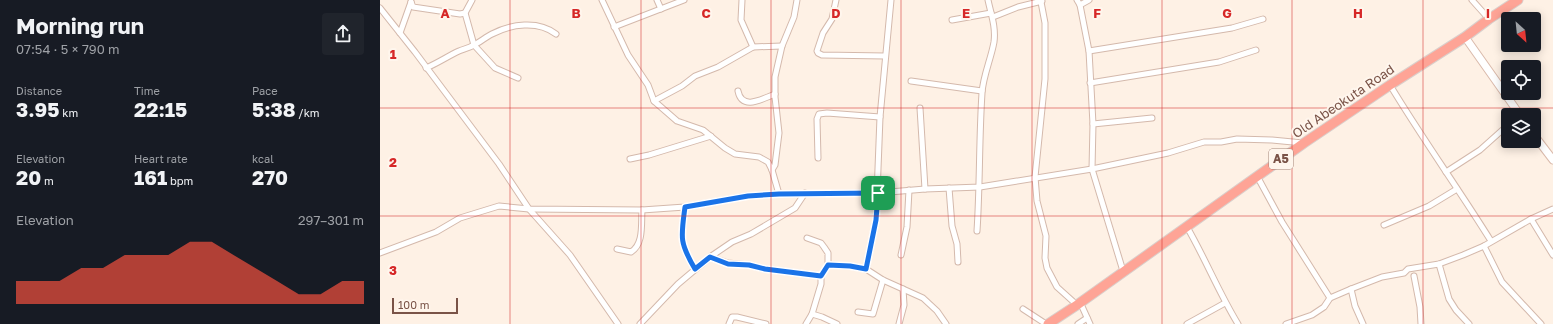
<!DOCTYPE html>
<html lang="en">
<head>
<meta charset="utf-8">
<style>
	body { margin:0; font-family:"Golos Text",sans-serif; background:#20242c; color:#f1f3f6; height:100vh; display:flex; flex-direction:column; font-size:15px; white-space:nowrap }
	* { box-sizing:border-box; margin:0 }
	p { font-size:13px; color:#9ea1a6 }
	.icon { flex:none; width:22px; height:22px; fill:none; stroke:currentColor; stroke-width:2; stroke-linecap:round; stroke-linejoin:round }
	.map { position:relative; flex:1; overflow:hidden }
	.drawer { display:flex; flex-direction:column; background:#171b24; width:380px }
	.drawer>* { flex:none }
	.needle { width:26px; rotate:153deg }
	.fabs { position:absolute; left:1121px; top:12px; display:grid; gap:8px }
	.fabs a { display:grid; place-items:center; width:40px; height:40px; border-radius:4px; background:#171b24; box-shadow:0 2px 10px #0003; font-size:20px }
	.scale { position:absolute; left:12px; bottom:10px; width:66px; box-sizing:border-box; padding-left:4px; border:2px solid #7a5347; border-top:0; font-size:11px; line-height:14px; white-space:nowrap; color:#7a5347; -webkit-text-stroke:3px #fff6ed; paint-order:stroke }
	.pin { position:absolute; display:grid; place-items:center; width:34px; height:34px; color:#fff; margin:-17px; border-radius:8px; box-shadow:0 2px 6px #0006 }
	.round { display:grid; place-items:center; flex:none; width:42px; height:42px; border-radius:4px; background:#20242c }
	.summary { display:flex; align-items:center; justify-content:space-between; height:68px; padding:0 16px }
	h1 { font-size:22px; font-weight:700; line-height:30px }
	.stats { display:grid; grid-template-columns:repeat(3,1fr); gap:6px; height:68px; padding:4px 16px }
	.stats div { display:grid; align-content:center }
	.stats b { font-size:20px; font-weight:700 }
	.stats small { font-size:11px; font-weight:400 }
	.stats p { font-size:11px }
	.chart { height:112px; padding:8px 16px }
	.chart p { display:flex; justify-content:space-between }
	.chart svg { width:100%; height:72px; margin-top:4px; fill:#f3503f; opacity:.7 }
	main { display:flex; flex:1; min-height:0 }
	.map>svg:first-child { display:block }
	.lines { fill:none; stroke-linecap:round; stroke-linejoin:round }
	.street-casing { stroke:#d4b9ac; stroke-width:7 }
	.secondary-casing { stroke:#dabaab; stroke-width:9 }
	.highway-casing { stroke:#dacfcb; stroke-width:11 }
	.street { stroke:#fff; stroke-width:5 }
	.secondary { stroke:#fff; stroke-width:7 }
	.highway { stroke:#fea496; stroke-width:9 }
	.route-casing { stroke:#fff; stroke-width:8 }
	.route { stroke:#1a73e8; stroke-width:5 }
	.grid { fill:none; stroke:#d62828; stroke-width:1; stroke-opacity:0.55 }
	.labels { text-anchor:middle; stroke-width:4; stroke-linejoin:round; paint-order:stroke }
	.shield { fill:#fff6ed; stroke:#a28479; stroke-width:1 }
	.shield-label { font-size:12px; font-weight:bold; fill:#7a5347 }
	.street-label { font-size:13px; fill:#7a5347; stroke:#fff6ed }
	.grid-label { font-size:13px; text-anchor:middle; font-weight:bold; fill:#d62828; stroke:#fff6ed; stroke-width:4; stroke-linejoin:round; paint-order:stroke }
</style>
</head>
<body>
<main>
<section class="drawer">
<div class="summary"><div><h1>Morning run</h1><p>07:54 · 5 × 790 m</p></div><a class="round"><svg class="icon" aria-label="share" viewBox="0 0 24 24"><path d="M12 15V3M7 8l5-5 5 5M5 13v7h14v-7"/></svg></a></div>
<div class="stats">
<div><p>Distance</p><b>3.95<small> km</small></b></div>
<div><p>Time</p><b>22:15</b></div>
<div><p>Pace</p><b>5:38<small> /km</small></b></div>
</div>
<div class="stats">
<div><p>Elevation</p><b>20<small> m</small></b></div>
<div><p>Heart rate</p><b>161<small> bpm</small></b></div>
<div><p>kcal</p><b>270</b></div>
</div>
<div class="chart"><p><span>Elevation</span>297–301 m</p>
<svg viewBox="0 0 160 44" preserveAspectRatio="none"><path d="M0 44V30L10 30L20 30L30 22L40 22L50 14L60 14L70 14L80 6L90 6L100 14L110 22L120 30L130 38L140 38L150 30L160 30V44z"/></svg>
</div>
</section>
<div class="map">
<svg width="1173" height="324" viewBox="0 0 1173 324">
	<rect width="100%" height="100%" fill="#fef1e5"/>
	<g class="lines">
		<g class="street-casing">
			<g id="street">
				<path d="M92 0 85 13 94 45 115 68 138 78"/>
				<path d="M222 0 248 55 268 85 274 101 297 121 323 130 345 148 355 154 379 157 388 162 392 170 399 194"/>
				<path d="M277 0 281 9"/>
				<path d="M362 0 361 20 373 47"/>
				<path d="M456 0 452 19 443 33 437 51 438 53 442 55 505 56"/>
				<path d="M697 0 700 5 709 51 713 124 712 169 743 271"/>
				<path d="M1092 0 1109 19"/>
				<path d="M31 2 33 7 80 14 85 13"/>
				<path d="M661 2 665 23V79L655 177 657 201 666 236 665 258 667 268 677 287 697 305"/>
				<path d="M700 5 709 0"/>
				<path d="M0 8 35 52 119 164 149 209 190 255 238 324"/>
				<path d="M613 17 638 7 662 1"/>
				<path d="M572 20 611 13"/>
				<path d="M234 27 304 0"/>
				<path d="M20 33 31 2"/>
				<path d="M709 51 852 28 883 19"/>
				<path d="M46 68C58 63 68 56 79 51 84 49 89 48 94 45 100 42 106 37 112 34 131 24 158 20 176 34"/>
				<path d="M531 81 602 91"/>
				<path d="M710 83 839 62 876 50"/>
				<path d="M1010 85C1042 138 1078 188 1111 241"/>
				<path d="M358 91C362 111 382 99 395 94"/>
				<path d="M274 101 302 86 315 76 338 67 373 47 402 46"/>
				<path d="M540 108 545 189"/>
				<path d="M713 124 772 118"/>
				<path d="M438 158 437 119 439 114 447 113 500 117"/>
				<path d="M250 159 269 155 331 136"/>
				<path d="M392 170 395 165 399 133 395 97V77L402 46 414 17 417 0"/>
				<path d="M1066 172 1100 150 1128 125"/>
				<path d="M877 176 902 222 950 298"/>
				<path d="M569 188 572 226 577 244 578 262"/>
				<path d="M305 207C301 237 299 242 315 269"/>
				<path d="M1151 219 1173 255"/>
				<path d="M1004 225 1049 206 1077 189"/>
				<path d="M807 227C825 258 839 293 858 324"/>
				<path d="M597 231C600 185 599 139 602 93 603 76 611 59 614 42 616 27 611 14 608 0"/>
				<path d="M1104 246 1122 282 1161 324"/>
				<path d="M237 249 251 252C264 244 261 224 262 210"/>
				<path d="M0 253 56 232 80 218 119 206 149 209 262 210 305 207 367 196 399 194 498 193 545 189 600 187 712 169 788 153 824 142H841L857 139 892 140 923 143"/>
				<path d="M521 255 527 227 529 190"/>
				<path d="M330 257 348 263 369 265 385 269 441 276"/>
				<path d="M1059 264 1069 299 1076 310 1089 324"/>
				<path d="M448 265 470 266 486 269 503 280 543 298 557 311 566 324"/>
				<path d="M486 269 496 220 500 117 511 0"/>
				<path d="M1034 276 1040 307 1041 324"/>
				<path d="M971 289 975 306 983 324"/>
				<path d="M700 302 710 324"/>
				<path d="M643 309 666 324"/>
				<path d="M478 312 493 314 503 280"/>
				<path d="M432 314 442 317 457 324"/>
				<path d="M260 324 298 284 330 257 352 242 371 234 415 208 425 193"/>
				<path d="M349 324 352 317H357L386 324"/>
				<path d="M426 324 432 314 441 284V276L448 265V253L444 247 441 243 427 238"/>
				<path d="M519 324 524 305 523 289"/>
				<path d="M698 324 707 318"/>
				<path d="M807 324 845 303"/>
				<path d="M906 324 932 315 944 307 950 298 971 289 1002 277 1024 273 1028 269 1059 264 1083 255 1104 246 1151 219 1173 209"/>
			</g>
		</g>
		<g class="secondary-casing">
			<g id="secondary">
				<path d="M1085 37 1140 115"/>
				<path d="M1154 135 1173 160"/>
			</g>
		</g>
		<g class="highway-casing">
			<path id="highway" d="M668 324 697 305 924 143 1010 85 1085 37 1109 19 1138 0"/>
		</g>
		<use href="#street" class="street"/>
		<use href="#secondary" class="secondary"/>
		<use href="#highway" class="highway"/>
	</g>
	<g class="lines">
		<g class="route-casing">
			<path id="route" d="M498 193 496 220 486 269 470 266 448 265 441 276 385 269 369 265 348 264 330 257 315 269C299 242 301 237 305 207L368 196 399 194Z"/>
		</g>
		<use href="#route" class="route"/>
	</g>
	<path class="grid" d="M130 0V324M261 0V324M391 0V324M521 0V324M652 0V324M782 0V324M912 0V324M1043 0V324M0 108H1173M0 216H1173"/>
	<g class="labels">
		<rect class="shield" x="889" y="149" width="24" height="20" rx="3"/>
		<g class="shield-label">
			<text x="901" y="163">A5</text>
		</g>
		<g class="street-label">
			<text transform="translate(963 101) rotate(-34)" y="5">Old Abeokuta Road</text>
		</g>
	</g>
	<g class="grid-label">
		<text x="65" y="18">A</text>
		<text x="196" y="18">B</text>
		<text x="326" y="18">C</text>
		<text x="456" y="18">D</text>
		<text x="586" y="18">E</text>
		<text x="717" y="18">F</text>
		<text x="847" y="18">G</text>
		<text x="978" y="18">H</text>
		<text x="1108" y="18">I</text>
		<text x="13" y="59">1</text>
		<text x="13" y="167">2</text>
		<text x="13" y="275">3</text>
	</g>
</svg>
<div class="fabs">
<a><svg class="needle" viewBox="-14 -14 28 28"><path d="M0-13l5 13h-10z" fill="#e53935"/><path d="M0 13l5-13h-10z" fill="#9ea1a6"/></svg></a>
<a><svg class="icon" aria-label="locate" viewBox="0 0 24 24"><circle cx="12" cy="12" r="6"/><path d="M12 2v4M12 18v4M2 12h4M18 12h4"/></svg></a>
<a><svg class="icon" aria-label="layers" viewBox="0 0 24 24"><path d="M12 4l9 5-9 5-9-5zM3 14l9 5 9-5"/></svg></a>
</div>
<div class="scale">100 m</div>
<div class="pin" style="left:498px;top:193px;background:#1e9e55"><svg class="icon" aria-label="arrive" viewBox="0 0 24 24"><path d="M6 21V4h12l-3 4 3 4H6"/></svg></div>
</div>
</main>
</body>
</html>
